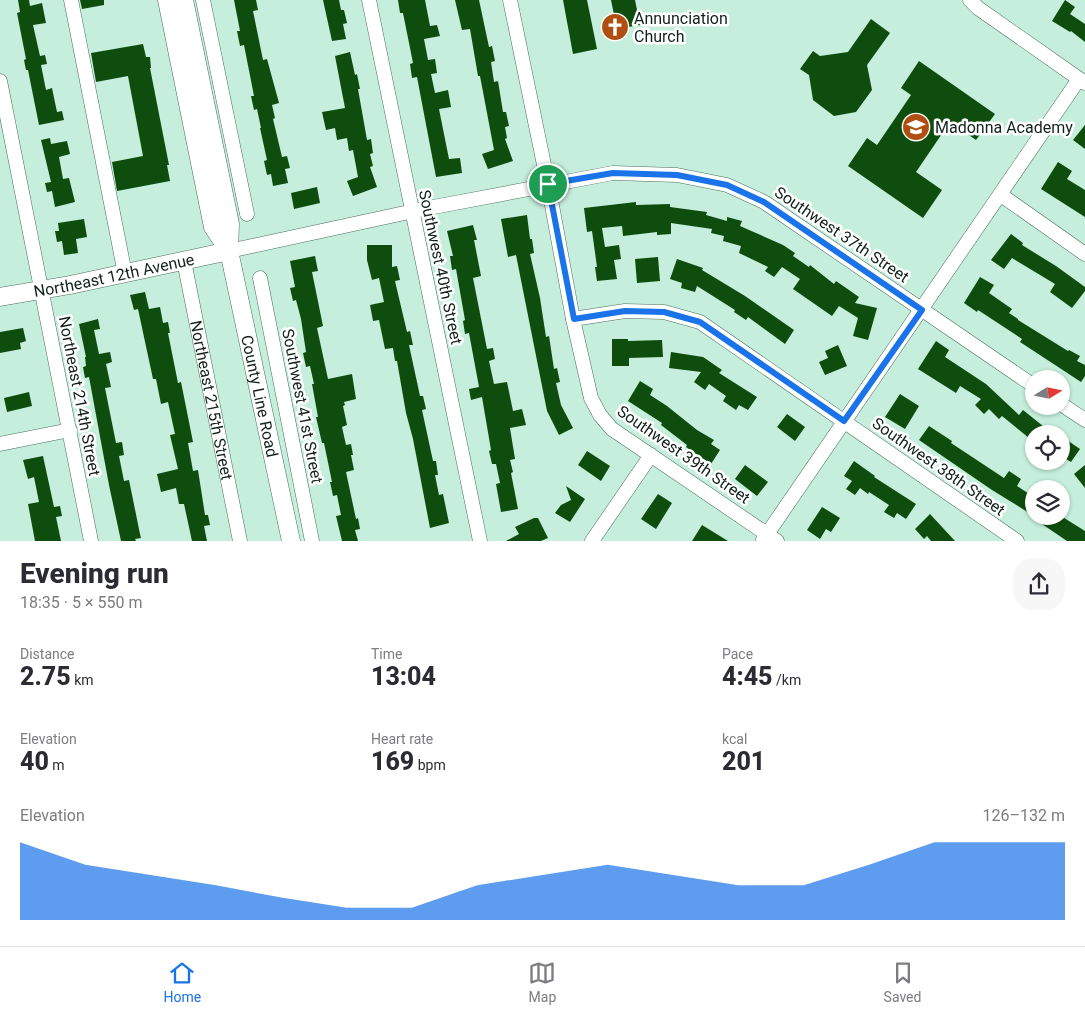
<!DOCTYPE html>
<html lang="en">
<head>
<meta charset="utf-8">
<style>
	body { margin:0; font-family:Roboto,sans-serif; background:#f7f7f7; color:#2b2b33; height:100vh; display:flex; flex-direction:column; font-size:19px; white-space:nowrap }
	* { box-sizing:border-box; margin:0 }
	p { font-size:16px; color:#7c7c81 }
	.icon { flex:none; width:28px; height:28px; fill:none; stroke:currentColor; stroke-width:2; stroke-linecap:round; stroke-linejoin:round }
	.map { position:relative; height:541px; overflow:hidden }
	.panel { display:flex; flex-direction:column; background:#fff; flex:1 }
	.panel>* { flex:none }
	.needle { width:32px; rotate:80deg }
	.buttons { position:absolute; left:1025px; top:370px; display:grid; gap:10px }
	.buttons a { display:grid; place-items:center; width:45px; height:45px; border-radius:50%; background:#fff; box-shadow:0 1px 4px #0004; font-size:25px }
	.pin { position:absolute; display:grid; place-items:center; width:42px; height:42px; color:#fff; margin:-21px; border:2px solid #fff; border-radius:50%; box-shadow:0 1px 5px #0007 }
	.round { display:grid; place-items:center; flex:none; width:52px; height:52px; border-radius:20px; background:#f7f7f7 }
	.summary { display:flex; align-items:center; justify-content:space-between; height:85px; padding:0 20px }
	h1 { font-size:28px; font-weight:800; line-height:38px }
	.figures { display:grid; grid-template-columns:repeat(3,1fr); gap:8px; height:85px; padding:5px 20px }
	.figures div { display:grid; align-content:center }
	.figures b { font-size:25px; font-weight:800 }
	.figures small { font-size:14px; font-weight:400 }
	.figures p { font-size:14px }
	.chart { height:140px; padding:10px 20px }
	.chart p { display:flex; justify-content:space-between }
	.chart svg { width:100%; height:90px; margin-top:5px; fill:#1a73e8; opacity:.7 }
	.tab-bar { display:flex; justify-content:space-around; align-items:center; height:70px; border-top:1px solid #e1e1e2; background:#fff; font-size:14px; color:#7c7c81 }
	.tab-bar a { display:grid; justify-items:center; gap:2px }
	.tab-bar .on { color:#1a73e8 }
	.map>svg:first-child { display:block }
	.building { fill:#0e4d0e }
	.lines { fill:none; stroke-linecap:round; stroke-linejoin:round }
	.minor-casing { stroke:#4a6f60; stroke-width:15 }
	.tertiary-casing { stroke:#4a6f60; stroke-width:19 }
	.minor { stroke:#fff; stroke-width:14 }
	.tertiary { stroke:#fff; stroke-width:18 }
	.route-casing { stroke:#fff; stroke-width:10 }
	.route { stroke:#1a73e8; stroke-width:6 }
	.labels { text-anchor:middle; stroke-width:5; stroke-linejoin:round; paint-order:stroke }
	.poi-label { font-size:16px; fill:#12211b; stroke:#fff; text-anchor:start }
	.street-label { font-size:16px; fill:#12211b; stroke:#fff }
</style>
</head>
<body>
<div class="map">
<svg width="1085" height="541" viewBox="0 0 1085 541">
	<rect width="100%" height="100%" fill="#c5eedc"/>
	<g class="building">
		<path d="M18 0H29L30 6 42 3 46 23 33 25 40 56 45 55 47 64 41 65 46 90 52 88 57 112 62 111 64 120 39 125 28 70H26L24 60 26 59 17 13 20 12Z"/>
		<path d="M80 0H104V5L82 9Z"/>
		<path d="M234 0H256L258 10 253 11 263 60 267 59 279 103 272 105 275 118 273 119 282 157 287 156 290 168 285 169 288 183 273 186 271 174 267 175 264 161 267 160 260 128H261L257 109 254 110 251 96H254L244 45 240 46 237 31H240Z"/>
		<path d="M323 0H339L341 10H344L347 23 343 24 346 39 332 41Z"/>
		<path d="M398 0H425L430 26 437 25 440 36 424 39 428 60 435 59 437 73 431 74 435 93 448 90 451 107 439 109 449 159 460 158 462 173 436 177 417 77 412 78 410 64 413 63 403 13H400Z"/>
		<path d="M455 0H479L489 47 492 46 495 61 491 62 494 82 498 81 503 112H506L509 126 505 127 507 138 505 139 513 161 488 169 482 154 494 150 480 76H478L470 29 462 30Z"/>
		<path d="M563 0H587L597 49 573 54Z"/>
		<path d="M611 0H635L640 25 617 29Z"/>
		<path d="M1065 0 1075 7 1070 14 1085 24V42L1071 31 1070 32 1052 21Z"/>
		<path d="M871 19 890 33 867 65 872 90 856 112 834 116 813 100 809 75 800 69 813 51 820 56 848 52Z"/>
		<path d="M143 44 146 57H150L151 68H150L169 165H167L170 181 117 191 112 162 143 156 128 76 96 82 91 53Z"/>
		<path d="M350 52 355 75 357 74 360 89H358L367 140 371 139 373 153 370 154 373 166 370 167 377 187 353 196 347 181 358 177 353 150 349 151 347 138 337 140 335 128 326 130 322 112 345 108 335 56Z"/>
		<path d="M919 61 995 114 976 140 950 122 916 172 942 190 923 218 848 166 867 138 877 145 911 95 901 88Z"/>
		<path d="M1085 125V149L1073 140Z"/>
		<path d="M50 138 51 144 67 141 70 154 59 157 63 179 69 178 75 202 55 207 52 191 47 192 45 183 51 182 41 140Z"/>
		<path d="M1058 162 1072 171 1067 179 1085 190V217L1041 189Z"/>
		<path d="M317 187 320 203 294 209 291 193Z"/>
		<path d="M636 202V205L670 204V207L707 212 706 215 727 221V217L742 221 740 226 783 245 795 253 793 256 809 267 810 265 834 284 836 281 859 297 855 303 877 308 868 340 853 336 858 318 839 306 832 316 793 289 800 279 782 267 774 277 765 271 768 267 739 253 741 246 723 241 724 236 711 233 712 229 671 223V234L657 235V232L623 236 622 226 602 228 605 247 619 245 621 259 614 260 617 279 597 281 595 267H597L592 231 587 232 584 208Z"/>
		<path d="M527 215 530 239H532L534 253 530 254 540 298 546 337 549 336 554 369 557 368 560 382 556 383 561 405 573 428 559 435 547 411 516 255 508 257 501 219Z"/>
		<path d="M84 219 87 237 76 239 78 253 64 255 62 241 57 242 55 231H59L58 223Z"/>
		<path d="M473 225 477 240H474L481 276 473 278 487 349 493 348 495 359 489 361 494 384 507 382 513 411 522 409 526 425 510 428 515 459 510 460 513 472 511 473 518 509 501 512 496 484 500 483 496 464H492L489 451 491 450 482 397 471 400 469 389 479 387 469 333 465 334 463 321 465 320 456 269 452 270 450 256H453L447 231Z"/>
		<path d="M1011 234 1023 243 1022 245 1056 266 1085 287V291L1072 308 1050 292 1055 284 1012 258 1004 269 991 260Z"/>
		<path d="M367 245H392V267L397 266 400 280 395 281 407 332 410 331 413 345H409L420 396H423L426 409 422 410 433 461H436L438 475H435L439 495 443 494 449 523 430 528 413 439 406 413 397 361H395L393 348 385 349 379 320 373 321 370 305 384 302 379 278 372 280 367 260Z"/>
		<path d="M315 256 318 271 312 272 323 326 317 328 328 379 352 374 356 399 344 402 345 405 343 406 347 425 342 427 346 445 351 444 353 455H351L354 470 346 472 356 519 358 518 360 529 355 530 358 541H342L336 516 341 515 337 495 333 496 330 482H332L324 443H322L316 417H318L312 384H314L310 366 306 367 303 353 306 352 301 319 296 300 293 301 290 288 295 287 290 261Z"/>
		<path d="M658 257 660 281 637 283 635 259Z"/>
		<path d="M677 259 703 268 702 270 745 296 794 330 785 344 748 317 746 320 734 312 735 310 697 286 695 292 681 288 682 283 670 279Z"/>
		<path d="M980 277 994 285 989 293 1012 309 1009 313 1018 319V320L1068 351 1069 350 1080 356 1077 361 1085 365V376L1081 382 1020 342 1022 339 978 310 977 312 964 303Z"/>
		<path d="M145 292 149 309 160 307 163 323 168 322 170 333H168L178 383 181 382 193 442 188 443 193 471 198 470 205 515H208L210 525 204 526 207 541H192L184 504H179L176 488 161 492 157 474 178 469 170 435 175 434 168 402 161 404 156 379H153L138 309 134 310 130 295Z"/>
		<path d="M98 319 100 329 94 330 99 354 110 352 112 362 106 364 111 387 105 388 116 443 122 442 124 455 119 456 124 481 129 480 140 534 141 538 135 539 136 541H121L109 485 89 377 85 378 83 367 86 366 85 357H86L79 324Z"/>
		<path d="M23 328 26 341 20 343 21 349 0 353V332Z"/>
		<path d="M612 339H628V341L662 340 663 357 629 358V366H612Z"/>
		<path d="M936 341 949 350 945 357 986 384 1019 415 1023 410 1053 434H1034V442L1002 416 999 419 989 409 984 414 975 405 981 399 960 386 956 393 918 369Z"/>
		<path d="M838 345 847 366 825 375 819 362 828 358 825 351Z"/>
		<path d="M671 352 703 357 722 370 719 373 757 397 748 410 739 405 736 410 723 401 726 396 709 384 705 390 694 382 701 372 669 368Z"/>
		<path d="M640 381 653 389 650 395 667 406 697 430 714 440 711 444 720 450 711 464 686 447 687 445 661 425 662 423 628 401Z"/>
		<path d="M29 392 32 406 7 412 4 398Z"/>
		<path d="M900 394 919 406 905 429 885 417Z"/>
		<path d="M787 414 805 427 795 441 777 427Z"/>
		<path d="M929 426 952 441 951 443 1004 478 1009 471 1021 479 1017 486 1034 497V516L992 490 919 440Z"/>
		<path d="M1061 436 1080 449 1071 462 1061 456Z"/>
		<path d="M587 451 610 466 601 481 578 465Z"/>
		<path d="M43 456 54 507 60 506 62 516 56 517 61 541H35L28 504 39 502 34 477 28 479 23 460Z"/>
		<path d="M854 461 875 476 874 477 916 504 906 519 897 513 894 518 884 512 889 505 869 492 868 494 860 488 855 495 846 489 852 481 844 476Z"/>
		<path d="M745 465 768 482 757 496 735 479Z"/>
		<path d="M1085 465V488L1074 474Z"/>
		<path d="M566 486 585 499 570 522 555 513 561 505 571 500Z"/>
		<path d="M658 494 672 503 656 529 641 519Z"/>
		<path d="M822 507 840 518 831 532 826 529 820 539 807 530Z"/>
		<path d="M930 514 955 541H931L927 536 924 539 915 529Z"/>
		<path d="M1030 516H1061L1085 531V541H1067Z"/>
		<path d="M534 518H538L548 538 541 541H506L519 534 515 527Z"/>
		<path d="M702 525 728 541H692Z"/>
	</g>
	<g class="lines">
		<g class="minor-casing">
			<g id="minor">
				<path d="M71 0 125 274"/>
				<path d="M203 0 247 214"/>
				<path d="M369 0 480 541"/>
				<path d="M510 0 548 184 573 319 591 398 600 415 612 429 777 541"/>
				<path d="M970 0 978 8 1085 83"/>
				<path d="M0 81 91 541"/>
				<path d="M1001 195 1085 254"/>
				<path d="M229 251 423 209 613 173 677 175 727 185 764 202 1034 386"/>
				<path id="s1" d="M184 261 240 541"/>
				<path d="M260 278 312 541"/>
				<path d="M573 319 625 311 664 312 700 322 1017 541"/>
				<path d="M1061 404 1085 420"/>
				<path d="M0 444 70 430"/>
				<path d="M763 540 1079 79"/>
				<path d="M592 541 651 455"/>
			</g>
		</g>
		<g class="tertiary-casing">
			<g id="tertiary">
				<path d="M167 0 213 227 229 251"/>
				<path id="s2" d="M184 0 230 224 229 251 291 541"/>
				<path id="s3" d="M0 297 70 285 229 251"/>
			</g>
		</g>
		<use href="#minor" class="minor"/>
		<use href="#tertiary" class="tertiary"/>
	</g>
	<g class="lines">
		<g class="route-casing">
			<path id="route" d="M613 173 677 175 727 185 764 202 922 310 844 421 700 322 664 312 625 311 574 319 548 184Z"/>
		</g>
		<use href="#route" class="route"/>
	</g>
	<defs>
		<g id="church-disc" transform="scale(1.4375)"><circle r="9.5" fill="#b04e12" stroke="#fff"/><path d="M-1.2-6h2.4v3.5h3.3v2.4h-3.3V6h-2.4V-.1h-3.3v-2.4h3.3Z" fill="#fff"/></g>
		<g id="school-disc" transform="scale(1.4375)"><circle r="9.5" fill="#b04e12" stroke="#fff"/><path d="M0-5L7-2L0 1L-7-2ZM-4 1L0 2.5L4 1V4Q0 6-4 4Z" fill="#fff"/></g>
	</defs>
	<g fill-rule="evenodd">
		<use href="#church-disc" x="615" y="27"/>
		<use href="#school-disc" x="916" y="127"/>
	</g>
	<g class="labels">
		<g class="poi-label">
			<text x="634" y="24">Annunciation<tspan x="634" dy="18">Church</tspan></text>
			<text x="935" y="133">Madonna Academy</text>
		</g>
		<g class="street-label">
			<text transform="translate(842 234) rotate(34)" y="6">Southwest 37th Street</text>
			<text transform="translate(441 267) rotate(78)" y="6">Southwest 40th Street</text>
			<text dy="6" stroke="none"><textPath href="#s3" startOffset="116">Northeast 12th Avenue</textPath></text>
			<text transform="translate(80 396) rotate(79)" y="6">Northeast 214th Street</text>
			<text dy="6" stroke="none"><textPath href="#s2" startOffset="404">County Line Road</textPath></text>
			<text dy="6" stroke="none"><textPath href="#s1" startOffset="142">Northeast 215th Street</textPath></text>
			<text transform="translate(303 406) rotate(79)" y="6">Southwest 41st Street</text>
			<text transform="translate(684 454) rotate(35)" y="6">Southwest 39th Street</text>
			<text transform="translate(939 466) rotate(35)" y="6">Southwest 38th Street</text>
		</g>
	</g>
</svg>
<div class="buttons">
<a><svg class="needle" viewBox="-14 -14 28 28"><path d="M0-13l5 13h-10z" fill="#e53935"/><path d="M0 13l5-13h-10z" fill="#7c7c81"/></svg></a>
<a><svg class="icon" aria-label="locate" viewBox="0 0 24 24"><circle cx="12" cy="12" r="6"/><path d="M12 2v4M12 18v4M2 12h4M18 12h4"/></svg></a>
<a><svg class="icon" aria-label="layers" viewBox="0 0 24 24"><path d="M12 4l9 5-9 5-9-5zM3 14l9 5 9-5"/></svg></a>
</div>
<div class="pin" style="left:548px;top:184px;background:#1e9e55"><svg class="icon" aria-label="arrive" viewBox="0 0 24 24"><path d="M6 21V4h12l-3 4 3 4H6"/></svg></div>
</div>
<section class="panel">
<div class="summary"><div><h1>Evening run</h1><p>18:35 · 5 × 550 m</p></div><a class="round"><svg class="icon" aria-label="share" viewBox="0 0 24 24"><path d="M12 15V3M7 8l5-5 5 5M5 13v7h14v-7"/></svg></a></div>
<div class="figures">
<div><p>Distance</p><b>2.75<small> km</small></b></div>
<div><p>Time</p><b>13:04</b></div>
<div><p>Pace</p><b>4:45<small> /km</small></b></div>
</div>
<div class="figures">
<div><p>Elevation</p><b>40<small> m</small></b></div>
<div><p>Heart rate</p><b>169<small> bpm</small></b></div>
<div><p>kcal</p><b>201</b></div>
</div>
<div class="chart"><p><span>Elevation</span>126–132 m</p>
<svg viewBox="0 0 160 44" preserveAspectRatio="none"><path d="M0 44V6L10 17L20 22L30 27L40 33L50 38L60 38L70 27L80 22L90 17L100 22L110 27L120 27L130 17L140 6L150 6L160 6V44z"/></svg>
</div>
</section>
<nav class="tab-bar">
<a class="on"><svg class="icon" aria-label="home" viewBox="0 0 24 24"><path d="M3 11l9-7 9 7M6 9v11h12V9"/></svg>Home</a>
<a><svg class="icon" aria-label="map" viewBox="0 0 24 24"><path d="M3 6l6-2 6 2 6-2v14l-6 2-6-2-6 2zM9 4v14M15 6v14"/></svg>Map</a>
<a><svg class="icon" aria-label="saved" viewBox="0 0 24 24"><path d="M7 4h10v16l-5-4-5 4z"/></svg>Saved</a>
</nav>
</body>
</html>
